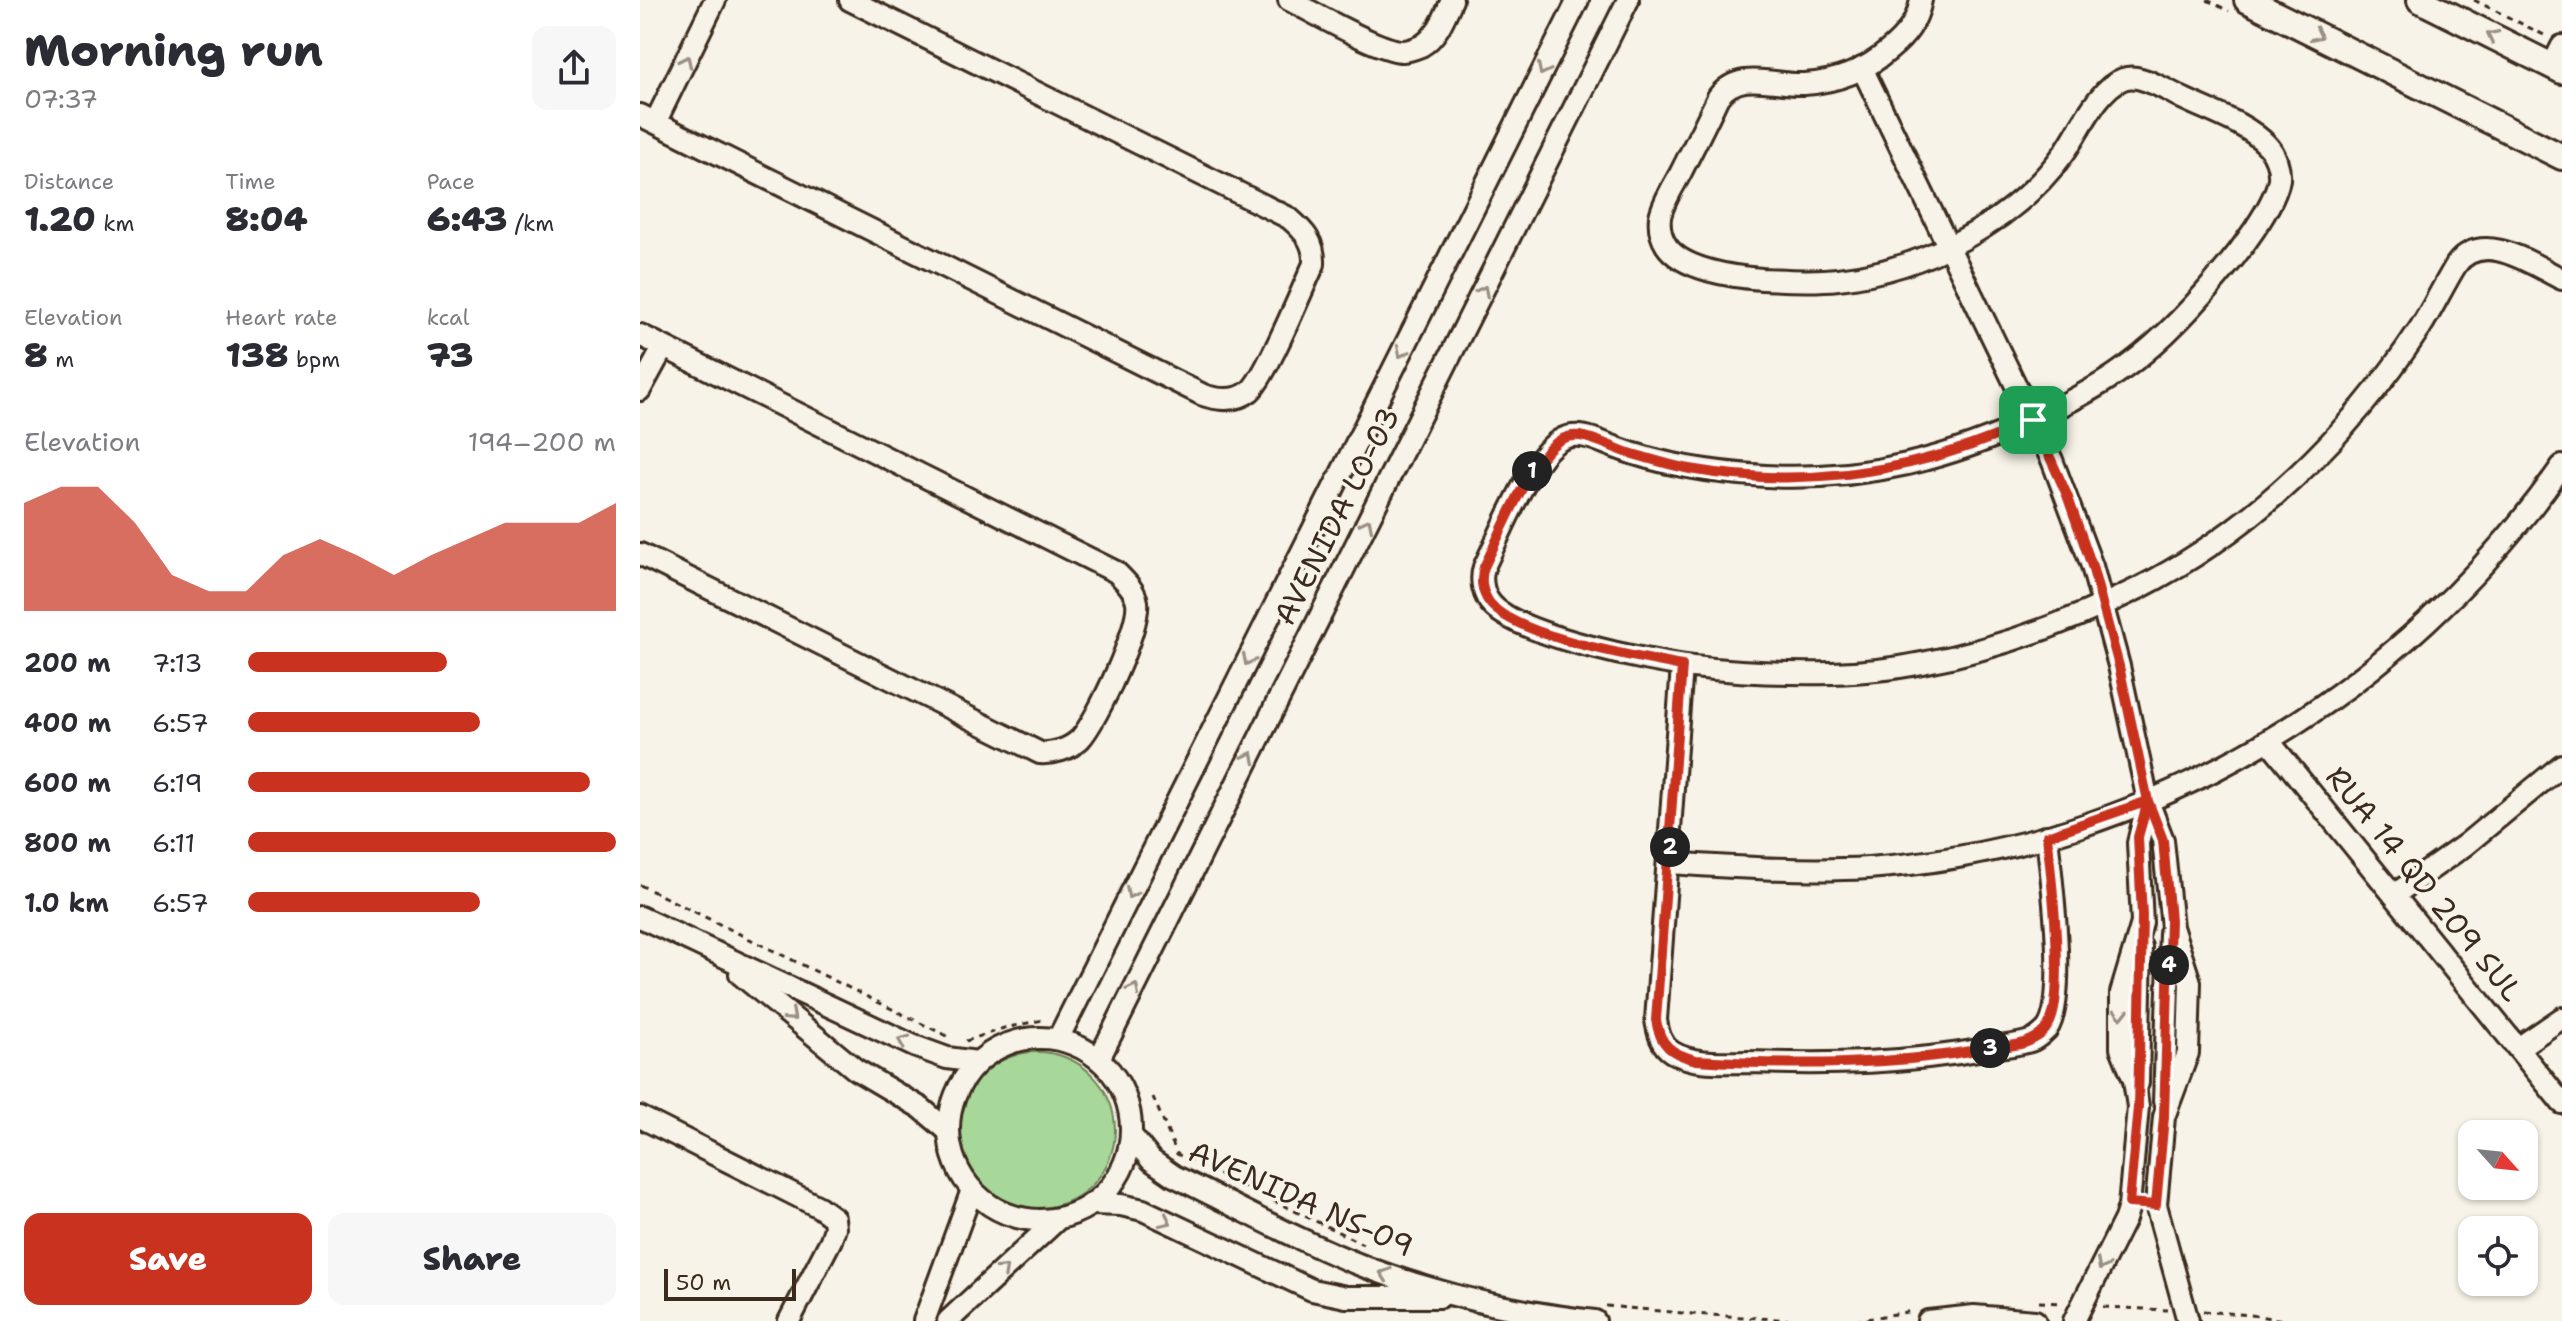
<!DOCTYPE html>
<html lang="en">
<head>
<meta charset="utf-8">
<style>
	body { margin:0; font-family:"Shantell Sans",sans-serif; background:#f7f7f7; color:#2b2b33; height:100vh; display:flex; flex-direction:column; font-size:30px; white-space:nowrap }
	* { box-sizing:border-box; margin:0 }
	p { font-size:26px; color:#7c7c81 }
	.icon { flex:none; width:44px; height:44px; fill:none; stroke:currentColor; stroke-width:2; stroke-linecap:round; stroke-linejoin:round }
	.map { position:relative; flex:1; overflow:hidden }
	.details { display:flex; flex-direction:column; background:#fff; width:640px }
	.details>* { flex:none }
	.needle { width:52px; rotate:117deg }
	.fabs { position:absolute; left:1818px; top:1120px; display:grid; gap:16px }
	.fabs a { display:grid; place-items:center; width:80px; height:80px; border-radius:16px; background:#fff; box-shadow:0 2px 6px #0004; font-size:40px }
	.scale { position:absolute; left:24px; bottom:20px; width:132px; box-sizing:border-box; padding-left:8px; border:4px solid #3b2a1e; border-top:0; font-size:22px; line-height:28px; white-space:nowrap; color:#3b2a1e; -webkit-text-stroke:6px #f7f3e8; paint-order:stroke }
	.pin { position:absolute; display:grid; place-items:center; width:68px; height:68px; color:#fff; margin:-34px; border-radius:16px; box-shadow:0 4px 12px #0006 }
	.km { position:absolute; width:40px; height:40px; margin:-20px; border-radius:50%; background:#222; color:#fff; font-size:22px; line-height:40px; text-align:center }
	.round { display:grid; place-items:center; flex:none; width:84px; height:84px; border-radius:16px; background:#f7f7f7 }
	.summary { display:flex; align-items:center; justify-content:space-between; height:136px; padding:0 24px }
	h1 { font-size:44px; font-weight:800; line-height:60px }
	.figures { display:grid; grid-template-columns:repeat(3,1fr); gap:12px; height:136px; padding:8px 24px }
	.figures div { display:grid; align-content:center }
	.figures b { font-size:34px; font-weight:800 }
	.figures small { font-size:22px; font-weight:400 }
	.figures p { font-size:22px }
	.chart { height:224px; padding:16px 24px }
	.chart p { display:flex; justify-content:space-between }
	.chart svg { width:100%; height:144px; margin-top:8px; fill:#c8321e; opacity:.7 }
	.button { display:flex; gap:16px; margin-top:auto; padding:16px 24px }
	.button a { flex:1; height:92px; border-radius:16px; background:#c8321e; color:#fff; font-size:32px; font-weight:800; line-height:92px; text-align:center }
	.button a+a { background:#f7f7f7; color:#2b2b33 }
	ul { padding:0 24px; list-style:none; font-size:26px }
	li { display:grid; grid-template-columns:128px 96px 1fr; align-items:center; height:60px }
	li i { height:20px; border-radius:10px; background:#c8321e }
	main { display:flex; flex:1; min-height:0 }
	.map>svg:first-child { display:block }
	.green { fill:#a8d899; stroke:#72815c; stroke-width:2 }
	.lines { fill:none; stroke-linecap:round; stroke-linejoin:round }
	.minor-casing { stroke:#3b2a1e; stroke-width:26 }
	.major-casing { stroke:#3b2a1e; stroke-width:30 }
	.path { stroke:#3b2a1e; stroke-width:3; stroke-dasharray:6 6; stroke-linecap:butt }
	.minor { stroke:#f7f3e8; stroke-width:20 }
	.major { stroke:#f7f3e8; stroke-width:24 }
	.oneway { stroke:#998e83 }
	.route-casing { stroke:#fff; stroke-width:16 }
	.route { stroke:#c8321e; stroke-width:10 }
	.labels { text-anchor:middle; stroke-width:7; stroke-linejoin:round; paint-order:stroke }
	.street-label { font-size:30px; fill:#3b2a1e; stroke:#f7f3e8 }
</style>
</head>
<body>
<main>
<section class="details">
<div class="summary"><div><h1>Morning run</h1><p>07:37</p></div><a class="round"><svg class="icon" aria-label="share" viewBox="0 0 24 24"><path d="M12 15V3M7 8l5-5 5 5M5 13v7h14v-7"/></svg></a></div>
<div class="figures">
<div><p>Distance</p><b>1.20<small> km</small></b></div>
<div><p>Time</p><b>8:04</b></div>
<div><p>Pace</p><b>6:43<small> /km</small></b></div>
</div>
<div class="figures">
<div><p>Elevation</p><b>8<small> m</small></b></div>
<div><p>Heart rate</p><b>138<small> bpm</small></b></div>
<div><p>kcal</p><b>73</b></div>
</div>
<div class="chart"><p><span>Elevation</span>194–200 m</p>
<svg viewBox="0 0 160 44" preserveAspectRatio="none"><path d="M0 44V11L10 6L20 6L30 17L40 33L50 38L60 38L70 27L80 22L90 27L100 33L110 27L120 22L130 17L140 17L150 17L160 11V44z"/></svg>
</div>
<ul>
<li><b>200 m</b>7:13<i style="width:54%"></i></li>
<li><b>400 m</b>6:57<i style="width:63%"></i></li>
<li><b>600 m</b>6:19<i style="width:93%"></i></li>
<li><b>800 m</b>6:11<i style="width:100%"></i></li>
<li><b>1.0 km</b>6:57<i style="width:63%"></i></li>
</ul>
<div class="button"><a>Save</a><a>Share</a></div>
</section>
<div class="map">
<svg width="1922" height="1321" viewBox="0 0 1922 1321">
	<rect width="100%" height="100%" fill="#f7f3e8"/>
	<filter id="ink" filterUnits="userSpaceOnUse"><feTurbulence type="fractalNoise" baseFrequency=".0125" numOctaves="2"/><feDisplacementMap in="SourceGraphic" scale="16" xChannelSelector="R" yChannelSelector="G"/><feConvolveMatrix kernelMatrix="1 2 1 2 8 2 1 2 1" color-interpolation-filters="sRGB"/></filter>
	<g filter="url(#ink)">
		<circle class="green" cx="397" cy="1130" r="78"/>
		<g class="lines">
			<g class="minor-casing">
				<g id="minor">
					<path d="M649 0C673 12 739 51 763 51 768 51 776 48 781 46 797 37 805 16 812 0"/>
					<path d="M1281 0C1277 22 1266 36 1249 50 1225 71 1196 82 1164 84 1134 86 1101 68 1078 97 1066 123 1053 148 1040 174 1033 187 1023 202 1020 217 1019 226 1021 237 1026 245 1042 270 1094 277 1122 279 1147 280 1172 282 1198 279 1282 270 1374 223 1424 153 1439 132 1458 88 1483 79 1489 77 1494 77 1501 79 1516 83 1530 92 1544 99 1571 112 1606 123 1627 145 1635 153 1640 167 1639 179 1635 206 1597 255 1579 276 1549 312 1515 348 1476 374 1453 390 1427 403 1401 416 1311 459 1226 481 1126 476 1075 473 1025 466 977 448 960 442 940 430 922 439 892 453 860 535 844 567 840 580 843 596 853 606 883 636 1009 662 1053 667 1099 672 1147 674 1192 673 1222 672 1254 669 1282 663 1359 649 1430 622 1499 588 1613 530 1710 435 1780 328 1793 308 1803 286 1816 265 1842 228 1893 265 1922 279"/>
					<path d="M1912 66 1922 46"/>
					<path d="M1222 68 1412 460 1452 566 1479 666 1508 801 1523 840 1532 927 1550 982 1548 1053 1524 1117 1516 1205 1548 1321"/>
					<path d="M0 115 563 395C578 400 596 402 610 391 627 376 662 289 674 264 675 242 664 231 649 218L210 0"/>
					<path d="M16 121 75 0"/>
					<path d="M0 335 476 572C485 581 495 590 497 602 501 626 457 721 440 739 430 749 414 754 400 753L0 554"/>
					<path d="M0 390 23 348"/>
					<path d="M1042 666 1016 1020C1018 1033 1021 1045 1032 1052 1053 1065 1085 1062 1109 1062 1195 1065 1266 1063 1351 1048 1364 1046 1381 1045 1393 1040 1399 1037 1403 1033 1407 1029 1428 1000 1411 875 1407 836"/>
					<path d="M1629 741 1922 1103"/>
					<path d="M1029 863C1095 867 1162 872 1228 868 1507 849 1764 693 1922 466"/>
					<path d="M1754 895 1825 845 1922 765"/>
					<path d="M0 917 274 1046 307 1058 337 1062"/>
					<path d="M100 974 215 1069 281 1108 308 1131"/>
					<circle cx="400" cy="1129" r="91"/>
					<path d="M418 1039 938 0"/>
					<path d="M1878 1048 1922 1018"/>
					<path d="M459 1059 988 0"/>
					<path d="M1498 1083 1501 947"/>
					<path d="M1524 1101 1530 933"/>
					<path d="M0 1117 179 1207 194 1218 195 1228 191 1240 149 1321"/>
					<path d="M491 1135 511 1160 534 1176C598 1207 662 1243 728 1268 801 1295 879 1313 955 1321"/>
					<path d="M451 1204 481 1205 503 1210 672 1290 706 1297H800"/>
					<path d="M284 1321 332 1190"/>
					<path d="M308 1321 419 1218"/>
					<path d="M1288 1321 1334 1316 1395 1321"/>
					<path d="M1434 1321 1485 1219 1489 1206 1498 1107 1494 1080 1481 1048V993L1502 923 1498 843 1508 801"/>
				</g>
			</g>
			<g class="major-casing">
				<g id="major">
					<path d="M1607 0 1922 157"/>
					<path d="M1780 0 1922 71"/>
				</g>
			</g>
			<g class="path">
				<path d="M1567 0 1589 11"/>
				<path d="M1834 0 1908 37"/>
				<path d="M0 885 311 1038"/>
				<path d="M326 1041 364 1028 403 1020"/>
				<path d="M513 1097 537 1154 723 1244"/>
				<path d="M1399 1302 1423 1303"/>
				<path d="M966 1306 1053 1314 1169 1321"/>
				<path d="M1463 1307 1527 1310"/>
				<path d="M1563 1311 1611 1315 1650 1321"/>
				<path d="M1215 1321 1272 1311"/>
			</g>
			<use href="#minor" class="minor"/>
			<use href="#major" class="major"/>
		</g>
		<defs><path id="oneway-chevron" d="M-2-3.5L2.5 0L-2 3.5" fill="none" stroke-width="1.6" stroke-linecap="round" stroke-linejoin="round" transform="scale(2)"/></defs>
		<g class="oneway">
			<use href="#oneway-chevron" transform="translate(1677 35) rotate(26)"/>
			<use href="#oneway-chevron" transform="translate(1852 36) rotate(-153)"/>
			<use href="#oneway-chevron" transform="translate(46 61) rotate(-64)"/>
			<use href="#oneway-chevron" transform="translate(903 70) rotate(117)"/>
			<use href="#oneway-chevron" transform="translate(843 291) rotate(-63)"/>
			<use href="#oneway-chevron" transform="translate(762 352) rotate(117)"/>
			<use href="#oneway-chevron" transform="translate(727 524) rotate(-63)"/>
			<use href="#oneway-chevron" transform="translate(608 660) rotate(117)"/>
			<use href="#oneway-chevron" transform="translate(610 757) rotate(-63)"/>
			<use href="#oneway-chevron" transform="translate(491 893) rotate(117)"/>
			<use href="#oneway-chevron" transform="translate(494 989) rotate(-63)"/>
			<use href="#oneway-chevron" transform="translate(1481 1014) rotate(91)"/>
			<use href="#oneway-chevron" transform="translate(151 1016) rotate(42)"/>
			<use href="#oneway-chevron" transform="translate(263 1041) rotate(-156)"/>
			<use href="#oneway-chevron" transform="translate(526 1221) rotate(26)"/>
			<use href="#oneway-chevron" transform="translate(1462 1265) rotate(117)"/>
			<use href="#oneway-chevron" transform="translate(363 1270) rotate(-43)"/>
			<use href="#oneway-chevron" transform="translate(745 1274) rotate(-161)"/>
		</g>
	</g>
	<g class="lines" filter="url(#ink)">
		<g class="route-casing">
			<path id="route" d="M1393 420C1284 471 1170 490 1050 469 1028 465 1007 458 986 452 971 447 955 438 940 436 933 435 928 436 922 439 892 454 860 535 844 567 840 579 842 592 849 602 874 637 999 657 1042 666L1016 1020C1020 1046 1032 1054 1056 1060 1153 1066 1248 1066 1343 1049 1366 1046 1397 1047 1409 1024 1426 995 1411 874 1407 836L1508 801 1523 840 1530 920 1524 1117 1516 1205 1489 1203 1498 1107 1502 916 1498 837 1508 801 1479 666 1452 566 1427 495 1393 420"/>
		</g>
		<use href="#route" class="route"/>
	</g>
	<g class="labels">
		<g class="street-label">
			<text transform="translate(697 516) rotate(-63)" y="10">AVENIDA LO-03</text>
			<text transform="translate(1784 884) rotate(51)" y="10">RUA 14 QD 209 SUL</text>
			<text transform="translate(661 1199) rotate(24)" y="10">AVENIDA NS-09</text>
		</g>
	</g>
</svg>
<div class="fabs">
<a><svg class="needle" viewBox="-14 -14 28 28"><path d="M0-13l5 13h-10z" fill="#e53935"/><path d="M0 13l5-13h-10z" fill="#7c7c81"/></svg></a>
<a><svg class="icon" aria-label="locate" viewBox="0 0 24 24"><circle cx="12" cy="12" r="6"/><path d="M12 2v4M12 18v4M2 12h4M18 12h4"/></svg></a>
</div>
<div class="scale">50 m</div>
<div class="pin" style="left:1393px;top:420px;background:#1e9e55"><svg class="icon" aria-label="arrive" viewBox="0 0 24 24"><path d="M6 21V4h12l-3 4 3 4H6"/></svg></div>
<b class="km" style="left:892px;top:471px">1</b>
<b class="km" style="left:1030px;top:847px">2</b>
<b class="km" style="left:1350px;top:1048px">3</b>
<b class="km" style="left:1529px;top:965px">4</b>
</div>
</main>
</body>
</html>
